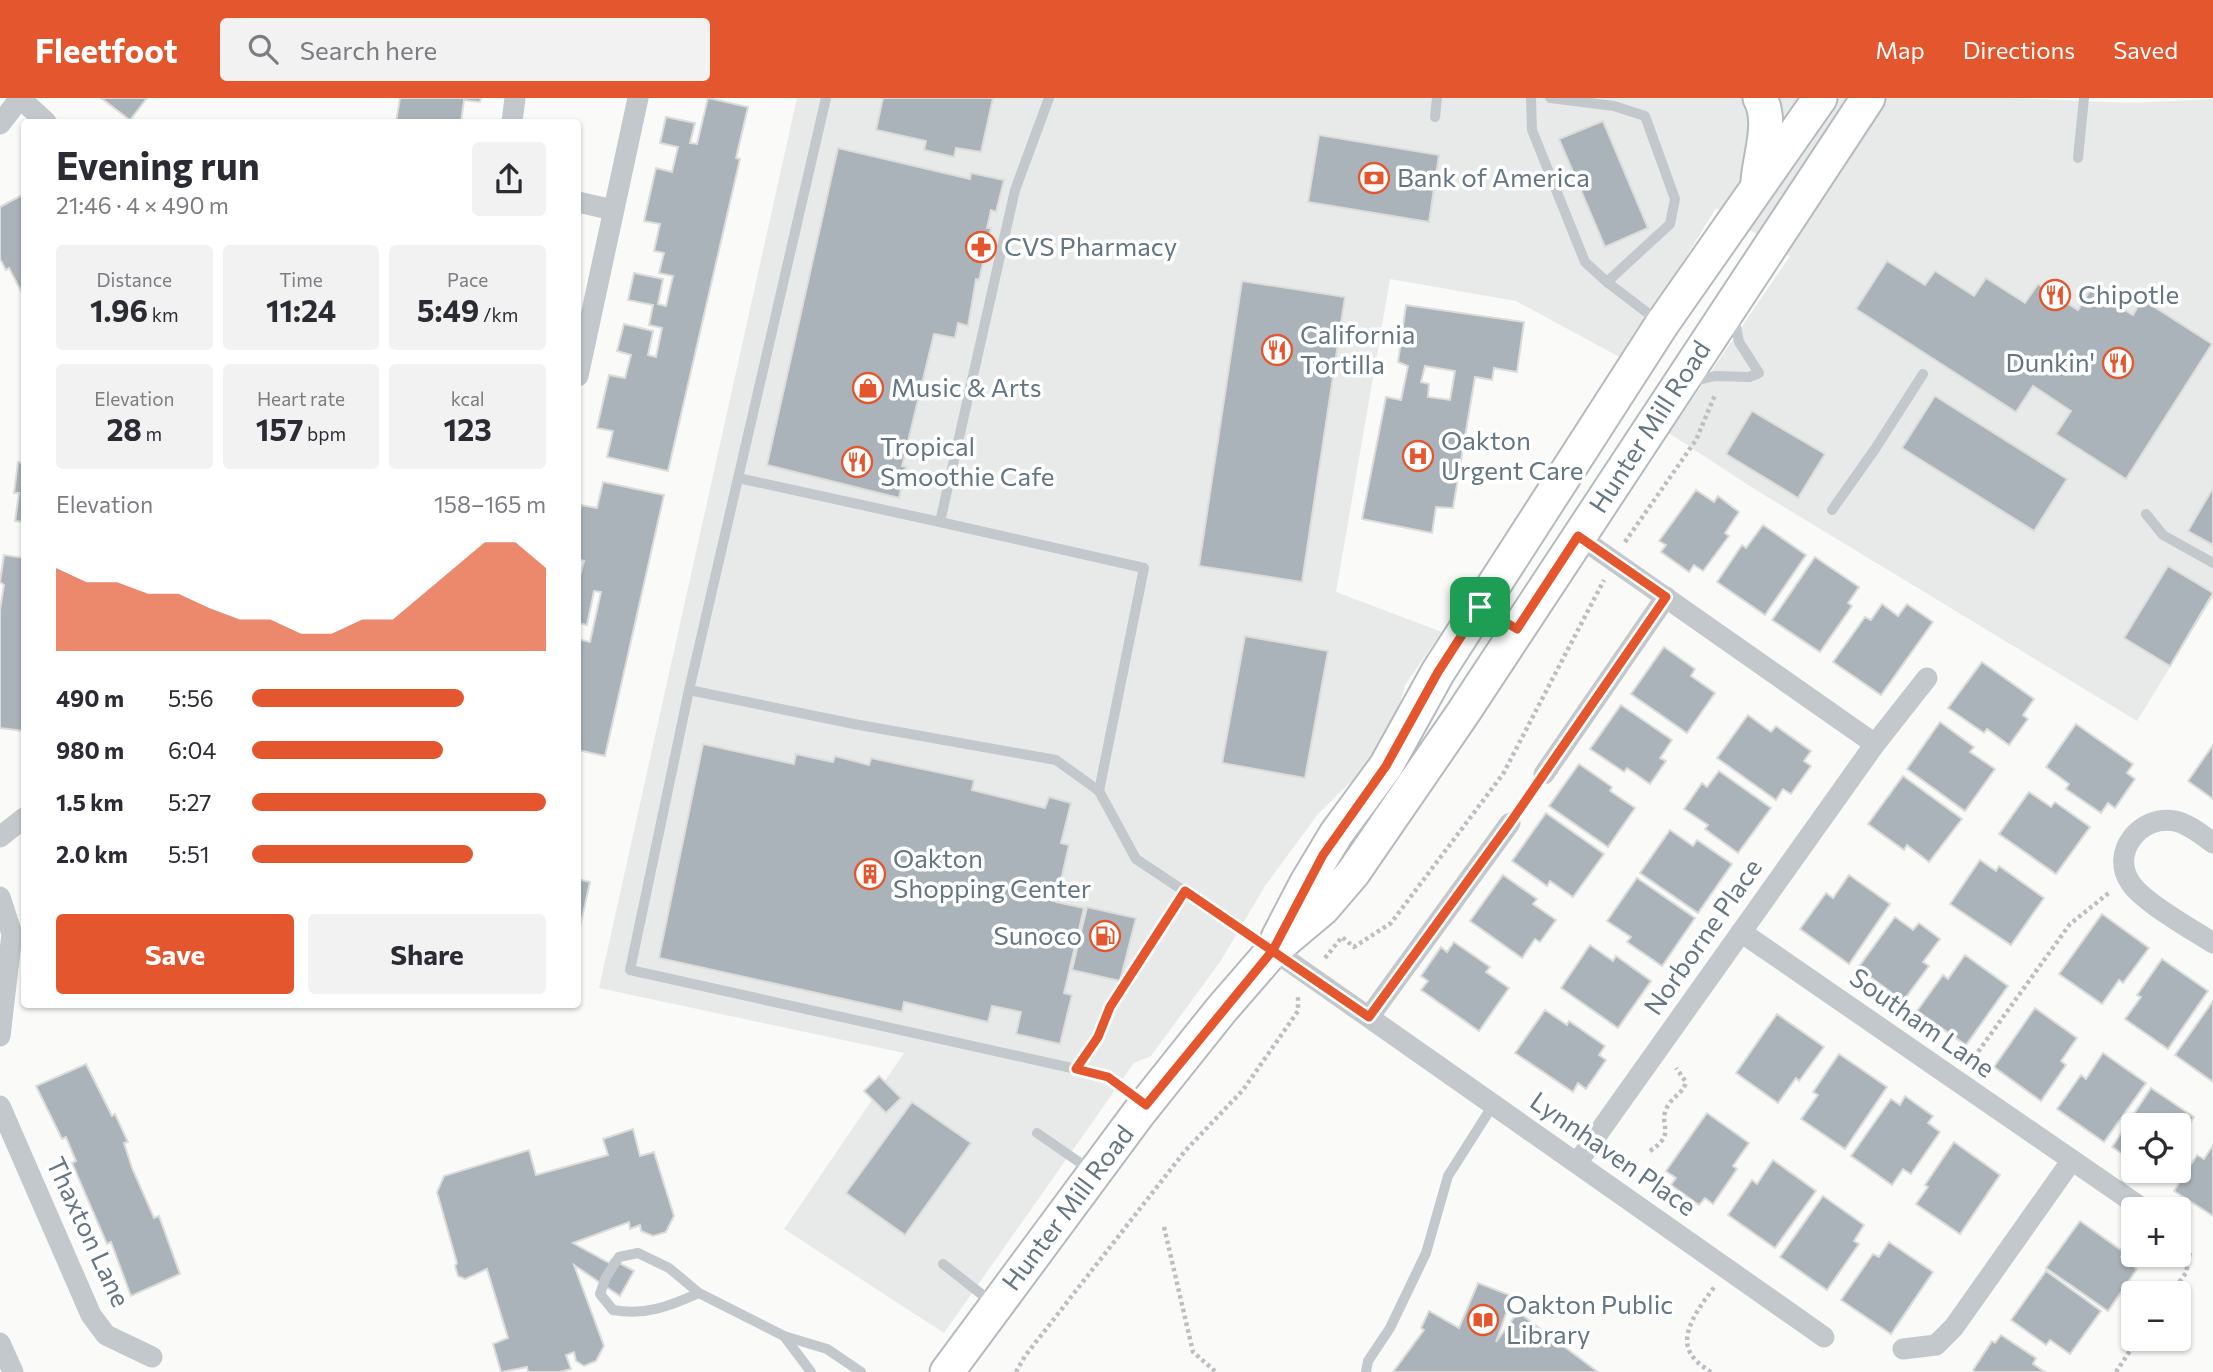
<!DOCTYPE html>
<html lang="en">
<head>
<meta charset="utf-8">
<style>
	body { margin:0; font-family:Commissioner,sans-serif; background:#f2f2f3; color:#2b2b33; height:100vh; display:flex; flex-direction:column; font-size:26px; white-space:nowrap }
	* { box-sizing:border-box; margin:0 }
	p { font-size:23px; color:#7c7c81 }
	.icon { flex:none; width:38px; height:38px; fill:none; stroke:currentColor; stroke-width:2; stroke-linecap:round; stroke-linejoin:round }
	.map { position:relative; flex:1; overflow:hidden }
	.details { position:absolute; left:21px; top:21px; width:560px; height:889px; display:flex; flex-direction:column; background:#fff; border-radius:7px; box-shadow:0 2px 5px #0004 }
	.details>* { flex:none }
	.controls { position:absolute; left:2121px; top:1015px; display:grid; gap:14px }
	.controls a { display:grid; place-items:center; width:70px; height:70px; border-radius:7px; background:#fff; box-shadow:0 2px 5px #0004; font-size:35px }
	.pin { position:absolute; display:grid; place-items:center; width:60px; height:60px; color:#fff; margin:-30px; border-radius:14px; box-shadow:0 4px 10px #0006 }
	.round { display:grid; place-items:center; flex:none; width:74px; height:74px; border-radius:7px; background:#f2f2f3 }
	.summary { display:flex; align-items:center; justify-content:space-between; height:119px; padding:0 35px }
	h1 { font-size:38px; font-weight:700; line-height:52px }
	.metrics { display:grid; grid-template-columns:repeat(3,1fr); gap:10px; height:119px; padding:7px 35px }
	.metrics div { display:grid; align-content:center; border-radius:7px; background:#f2f2f3; text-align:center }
	.metrics b { font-size:30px; font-weight:700 }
	.metrics small { font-size:19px; font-weight:400 }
	.metrics p { font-size:19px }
	.chart { height:196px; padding:14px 35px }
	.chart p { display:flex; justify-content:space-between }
	.chart svg { width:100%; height:126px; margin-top:7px; fill:#e4572e; opacity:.7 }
	.primary-button { display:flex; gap:14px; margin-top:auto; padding:14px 35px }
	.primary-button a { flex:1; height:80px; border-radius:7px; background:#e4572e; color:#fff; font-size:28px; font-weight:700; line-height:80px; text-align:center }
	.primary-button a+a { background:#f2f2f3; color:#2b2b33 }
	ul { padding:0 35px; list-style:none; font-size:23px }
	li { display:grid; grid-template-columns:112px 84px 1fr; align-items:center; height:52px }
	li i { height:18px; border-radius:9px; background:#e4572e }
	header { display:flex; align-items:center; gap:42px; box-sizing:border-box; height:98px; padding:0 35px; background:#e4572e; color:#fff }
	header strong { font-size:33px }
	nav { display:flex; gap:38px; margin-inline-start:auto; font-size:24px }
	.search { width:490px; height:63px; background:#f2f2f3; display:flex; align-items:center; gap:18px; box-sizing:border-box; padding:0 24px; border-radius:7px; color:#7c7c81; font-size:26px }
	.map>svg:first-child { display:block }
	.built { fill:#e8e9e9 }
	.building { fill:#aab3b9; stroke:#dcdcda; stroke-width:2; fill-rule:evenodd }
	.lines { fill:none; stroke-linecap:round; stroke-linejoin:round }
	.primary-casing { stroke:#b5babe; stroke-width:37 }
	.path { stroke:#bbbfc2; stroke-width:4.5; stroke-dasharray:3.5 3.5; stroke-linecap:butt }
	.lane { stroke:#c3c8cc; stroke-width:10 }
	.street { stroke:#c3c8cc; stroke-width:21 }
	.primary { stroke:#fff; stroke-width:33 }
	.route-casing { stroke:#fff; stroke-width:14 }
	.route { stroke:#e4572e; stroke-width:9 }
	.labels { text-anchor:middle; stroke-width:7; stroke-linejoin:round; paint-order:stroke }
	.poi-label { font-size:26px; fill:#657683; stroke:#fff; text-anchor:start }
	.street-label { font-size:26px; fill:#657683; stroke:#fff }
</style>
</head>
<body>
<header>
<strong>Fleetfoot</strong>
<div class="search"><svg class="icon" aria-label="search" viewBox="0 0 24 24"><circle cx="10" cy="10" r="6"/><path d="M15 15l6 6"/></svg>Search here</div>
<nav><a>Map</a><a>Directions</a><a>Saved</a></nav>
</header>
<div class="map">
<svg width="2213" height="1274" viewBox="0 0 2213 1274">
	<rect width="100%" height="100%" fill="#fafaf8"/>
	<path class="built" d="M797 0H2012L2132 5 2213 1V499L2137 623 1751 389 1669 335 1790 158 1716 110 1623 261 1516 203 1390 181 1336 494 1442 534 1405 587 1391 637 1368 667 1318 716 1265 788 1220 864 1151 958 1134 965 944 1235 784 1131 904 955 599 890Z"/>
	<g class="building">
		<path d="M101 0H147L130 22Z"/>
		<path d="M400 0H481L480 4 464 2 461 24H396Z"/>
		<path d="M708 0 748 9 736 60 740 61 668 373 607 359 613 333 597 330 609 277 625 280 631 257 617 253 624 226 653 233 648 257 656 259 662 230 649 227 653 207 628 202 634 175 663 181 658 206 666 208 673 178 659 175 664 155 654 153 660 126 644 123 656 70 672 74 678 49 660 45 666 19 695 25 690 45 697 46Z"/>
		<path d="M883 0H993L981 54 956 50 954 59 924 52 926 43 876 32Z"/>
		<path d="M1603 23 1648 130 1605 149 1559 41Z"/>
		<path d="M1319 37 1439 57 1429 124 1308 104Z"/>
		<path d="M838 50 970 81 971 75 1004 82 996 114 991 112 987 130H991L979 182 976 181 968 228 958 225 955 240 934 236 902 368 906 369 899 400 767 367Z"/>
		<path d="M24 96V194L22 195 9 170 6 172 0 161V109Z"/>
		<path d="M1887 163 1925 187 1935 173 1974 198 1986 180 2025 205 2038 186 2078 212 2091 191 2133 217 2142 201 2212 246 2126 381 2056 336 2071 313 2033 288 2016 314 1856 211Z"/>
		<path d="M1242 183 1345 199 1302 484 1199 468Z"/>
		<path d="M1406 207 1524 224 1517 274 1494 270 1492 282 1475 279 1453 410 1436 409 1432 435 1362 421 1386 299 1401 302 1408 268 1398 264ZM1425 268 1455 273 1450 302 1428 299 1429 286 1421 284Z"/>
		<path d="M1935 298 2067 381 2034 433 1902 350Z"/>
		<path d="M1752 313 1825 356 1798 400 1726 356Z"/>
		<path d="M24 348V424L15 423 19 395H14L18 364 22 365Z"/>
		<path d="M603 384 664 397 605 658 578 652V541L590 544 601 494 594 493 587 527 578 525V486L584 463 578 461V424L581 407 597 410Z"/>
		<path d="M2213 390V447L2188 433Z"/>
		<path d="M1696 392 1714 404 1718 398 1739 414 1725 435 1729 438 1703 473 1694 467 1689 474 1661 454 1666 447 1659 443Z"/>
		<path d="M1763 427 1806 457 1765 517 1717 484 1742 447 1746 450Z"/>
		<path d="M4 457 24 460V633L0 630V512L4 487 0 484Z"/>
		<path d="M1815 459 1859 489 1848 505 1852 508 1820 554 1772 522Z"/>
		<path d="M2168 468 2213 495 2170 568 2124 540Z"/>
		<path d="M1882 506 1898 518 1907 506 1933 524 1881 597 1833 564 1865 519 1871 522Z"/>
		<path d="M1245 538 1328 553 1305 680 1222 665Z"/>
		<path d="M1664 549 1695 571 1691 578 1715 595 1687 635 1631 596Z"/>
		<path d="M1982 564 2034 601 2023 617 2028 621 2009 647 1987 631 1984 635 1948 610Z"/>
		<path d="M1621 607 1672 642 1660 660 1666 663 1650 686 1627 670 1624 674 1590 651Z"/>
		<path d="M1748 617 1771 634 1776 628 1811 653 1804 663 1811 668 1791 696 1783 691 1776 702 1717 660Z"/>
		<path d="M1940 624 1974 649 1970 654 1995 671 1965 713 1907 671Z"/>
		<path d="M2076 626 2133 666 2127 675 2135 681 2115 710 2108 705 2101 715 2066 691 2069 686 2046 669Z"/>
		<path d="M703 646 794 666 796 656 833 664 835 658 869 667 871 660 974 682 972 692 1045 710 1049 699 1071 705 1061 745 1069 747 1056 804 1084 810 1064 895 1072 897 1060 946 1016 936 1021 914 992 908 988 924 904 904 902 914 659 860Z"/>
		<path d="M2213 647V701L2188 683Z"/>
		<path d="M1579 666 1612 689 1610 693 1635 710 1608 749 1549 708Z"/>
		<path d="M1719 673 1771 710 1738 755 1705 731 1708 727 1684 711 1702 685 1707 689Z"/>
		<path d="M1903 678 1962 721 1929 764 1907 747 1904 752 1868 726Z"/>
		<path d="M2029 694 2051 709 2055 704 2090 729 2056 776 1999 736Z"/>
		<path d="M1546 715 1604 756 1573 799 1550 783 1547 788 1512 763Z"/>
		<path d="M1670 732 1693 748 1697 742 1732 766 1698 815 1640 775Z"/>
		<path d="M1980 762 1996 773 1999 768 2044 800 2011 847 1950 806Z"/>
		<path d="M1503 777 1537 801 1533 806 1556 822 1540 844 1535 841 1522 860 1470 823Z"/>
		<path d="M1849 777 1890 806 1849 866 1800 831 1826 795 1833 800Z"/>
		<path d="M1637 780 1695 820 1662 868 1627 844 1631 839 1607 823Z"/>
		<path d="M578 781 590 784 578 838Z"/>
		<path d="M1087 809 1136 820 1120 883 1072 872Z"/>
		<path d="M2102 816 2149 850 2123 885 2119 882 2102 906 2059 876Z"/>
		<path d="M1895 819 1913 832 1919 825 1940 841 1923 864 1929 868 1903 903 1858 870Z"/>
		<path d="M1454 844 1490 869 1486 874 1509 890 1479 933 1421 892 1428 883 1421 878 1441 849 1447 854Z"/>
		<path d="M1590 847 1613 863 1616 858 1651 883 1618 930 1561 890Z"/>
		<path d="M1965 857 2008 888 1966 947 1917 913 1943 877 1948 881Z"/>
		<path d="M2162 861 2208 893 2168 951 2125 921 2141 899 2137 897Z"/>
		<path d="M2213 903V984L2175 957Z"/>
		<path d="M2035 910 2077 940 2061 963 2066 967 2041 1003 1994 969Z"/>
		<path d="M1545 912 1567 927 1569 923 1605 948 1599 957 1606 962 1586 991 1578 985 1573 994 1515 955Z"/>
		<path d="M1777 916 1824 949 1799 983 1796 980 1778 1005 1736 975Z"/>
		<path d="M2103 955 2146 985 2104 1044 2057 1011 2081 977 2086 981Z"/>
		<path d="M1839 956 1887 989 1845 1051 1801 1021 1818 997 1813 994Z"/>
		<path d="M86 966 112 1018 115 1016 128 1044 124 1045 132 1070 154 1120 159 1118 180 1176 131 1198 111 1144 107 1146 72 1065 76 1063 66 1039 62 1041 36 988Z"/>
		<path d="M879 978 901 1000 886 1015 864 993Z"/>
		<path d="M2151 990 2194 1019 2179 1041V1027H2133V1063L2112 1049Z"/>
		<path d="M1905 998 1933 1018 1928 1025 1940 1034 1911 1076 1903 1071 1892 1087 1851 1058 1891 1001 1900 1007Z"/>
		<path d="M912 1004 971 1045 905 1137 846 1095Z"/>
		<path d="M1707 1015 1749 1045 1733 1068 1737 1071 1713 1106 1705 1100 1699 1107 1671 1087 1676 1080 1666 1073Z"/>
		<path d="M633 1031 640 1058 654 1054 674 1118 666 1134 653 1138 641 1133 640 1127 630 1131 629 1124 573 1145 609 1165 612 1161 634 1173 620 1198 574 1167 604 1248 596 1263 584 1268 576 1263 574 1254 566 1257 571 1271 559 1274H528L527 1269 501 1274 493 1246 508 1240 487 1171 465 1181 458 1178 455 1168 457 1165 437 1094 444 1078 529 1052 536 1077 608 1057 603 1041Z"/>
		<path d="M1954 1044 2000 1077 1960 1136 1916 1106 1928 1089 1925 1087Z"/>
		<path d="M2213 1047V1118L2174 1093 2197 1057 2204 1061Z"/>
		<path d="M1773 1062 1816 1093 1775 1150 1728 1117 1752 1082 1757 1086Z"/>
		<path d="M1823 1098 1864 1127 1854 1143 1859 1146 1827 1192 1780 1159Z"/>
		<path d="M2080 1123 2125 1155 2121 1159 2137 1171 2108 1213 2046 1170Z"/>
		<path d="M1889 1144 1933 1174 1891 1236 1841 1202 1873 1156 1879 1159Z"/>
		<path d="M2046 1173 2101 1213 2070 1256 2050 1242 2046 1247 2011 1222Z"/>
		<path d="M1478 1185 1512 1198 1496 1244 1518 1214 1598 1274H1393L1424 1232 1421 1230 1429 1213 1459 1230Z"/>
		<path d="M2001 1237 2036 1260 2033 1266 2045 1274H1975L1973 1272 1992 1243 1995 1245Z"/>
	</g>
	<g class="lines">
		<g class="primary-casing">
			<g id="primary">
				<path d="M1758 83C1760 57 1773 24 1760 0"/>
				<path d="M1278 840 1306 786 1336 736 1386 668 1438 574 1662 226 1820 0"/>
				<path d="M947 1274 1138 1016 1221 912 1273 852 1323 810 1353 775 1463 615 1868 0"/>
			</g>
		</g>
		<g class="path">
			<path d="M1625 444 1696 342 1715 297"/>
			<path d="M1325 860 1342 839 1354 849 1391 825 1503 676 1604 482"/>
			<path d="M1970 965 2070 826 2110 794"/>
			<path d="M1650 1053C1679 1034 1655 1026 1669 1006 1675 997 1683 995 1686 984L1676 970"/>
			<path d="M1164 1129 1193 1254 1216 1274"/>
			<path d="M2171 1195 2186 1175 2190 1154 2179 1136"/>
			<path d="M1016 1274 1025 1258 1185 1053 1243 992 1298 913V897"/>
			<path d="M1711 1274C1705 1270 1697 1265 1693 1259 1675 1237 1703 1205 1715 1188"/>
			<path d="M2116 1274 2138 1241"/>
		</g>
		<g class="lane">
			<path d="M826 0 689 592 854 626 1056 662 1099 693"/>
			<path d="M1049 0 1015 92 940 424 1144 470 1099 693 1136 761 1270 850"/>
			<path d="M1531 0 1532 32 1585 164 1607 184 1670 126 1675 101 1645 18 1614 8 1550 0"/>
			<path d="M1435 19 1437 0"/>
			<path d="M2078 60 2084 0"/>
			<path d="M1607 184 1658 223"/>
			<path d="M1690 284 1715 278 1749 279 1759 275 1739 244 1734 218"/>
			<path d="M738 380 940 424"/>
			<path d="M1832 412 1875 351 1923 276"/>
			<path d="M2146 416 2163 437 2213 465"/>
			<path d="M1483 511 1514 529"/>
			<path d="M689 592 630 872 1076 971 1098 939 1110 909 1185 793"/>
			<path d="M1076 971 1108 979 1144 1005"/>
			<path d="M1037 1035 1092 1073"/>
			<path d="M943 1166 994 1206"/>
			<path d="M699 1195C670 1208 645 1218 613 1212L600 1196 606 1179 619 1159 638 1155 669 1170 699 1195 784 1238 827 1251 861 1274"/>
			<path d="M784 1238 811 1274"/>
			<path d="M1366 1274 1368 1263 1390 1230 1426 1155 1448 1078 1493 1007"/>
		</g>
		<g class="street">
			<path d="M20 0 46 24"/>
			<path d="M512 24 515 0"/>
			<path d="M0 26 20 0"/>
			<path d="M578 104 613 112"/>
			<path d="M578 278 638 0"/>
			<path d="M1578 438 1875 646"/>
			<path d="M1544 676 1666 499"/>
			<path d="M0 739 24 720"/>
			<path d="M2213 745C2202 737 2189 726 2175 723 2141 716 2110 754 2130 784 2141 803 2193 832 2213 845"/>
			<path d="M0 799 12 836 0 938"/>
			<path d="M1741 834 2143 1111"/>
			<path d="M1273 852 1824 1239"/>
			<path d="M1369 919 1510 725"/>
			<path d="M0 1008 91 1217 106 1237 152 1259"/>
			<path d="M1577 1065 1875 646 1927 580"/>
			<path d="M0 1245 13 1274"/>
			<path d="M1903 1251 1936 1247 1954 1229 2072 1062"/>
		</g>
		<use href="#primary" class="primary"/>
	</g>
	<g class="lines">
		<g class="route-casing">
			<path id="route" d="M1480 509 1438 574 1386 668 1323 757 1273 852 1146 1007 1108 979 1076 971 1098 939 1110 909 1185 793 1369 919 1510 725 1666 499 1578 438 1517 531 1480 509"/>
		</g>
		<use href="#route" class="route"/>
	</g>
	<defs>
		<g id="bank-ring" transform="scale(1.575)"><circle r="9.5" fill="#fff" stroke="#e4572e" stroke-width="1.5"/><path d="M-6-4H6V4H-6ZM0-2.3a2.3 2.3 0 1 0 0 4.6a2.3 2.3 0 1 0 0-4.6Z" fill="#e4572e"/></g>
		<g id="pharmacy-ring" transform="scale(1.575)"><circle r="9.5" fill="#fff" stroke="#e4572e" stroke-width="1.5"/><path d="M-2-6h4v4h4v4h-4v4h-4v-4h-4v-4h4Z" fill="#e4572e"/></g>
		<g id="restaurant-ring" transform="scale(1.575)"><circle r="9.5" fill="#fff" stroke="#e4572e" stroke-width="1.5"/><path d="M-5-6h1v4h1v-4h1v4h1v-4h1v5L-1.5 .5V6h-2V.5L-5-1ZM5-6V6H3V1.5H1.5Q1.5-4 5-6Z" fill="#e4572e"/></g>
		<g id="shop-ring" transform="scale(1.575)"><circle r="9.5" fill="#fff" stroke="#e4572e" stroke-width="1.5"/><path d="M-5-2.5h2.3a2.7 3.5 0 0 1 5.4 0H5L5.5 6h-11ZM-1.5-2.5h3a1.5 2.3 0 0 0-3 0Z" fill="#e4572e"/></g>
		<g id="hospital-ring" transform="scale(1.575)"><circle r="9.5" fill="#fff" stroke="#e4572e" stroke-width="1.5"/><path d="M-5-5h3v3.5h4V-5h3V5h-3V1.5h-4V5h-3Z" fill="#e4572e"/></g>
		<g id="building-ring" transform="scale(1.575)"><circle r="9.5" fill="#fff" stroke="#e4572e" stroke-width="1.5"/><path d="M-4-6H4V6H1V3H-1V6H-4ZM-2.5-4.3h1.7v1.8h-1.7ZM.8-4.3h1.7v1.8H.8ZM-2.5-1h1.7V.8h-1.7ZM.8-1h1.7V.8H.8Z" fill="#e4572e"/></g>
		<g id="fuel-ring" transform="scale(1.575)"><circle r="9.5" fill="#fff" stroke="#e4572e" stroke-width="1.5"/><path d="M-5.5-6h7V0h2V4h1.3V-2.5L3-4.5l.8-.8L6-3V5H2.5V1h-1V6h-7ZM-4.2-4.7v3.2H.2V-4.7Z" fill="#e4572e"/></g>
		<g id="library-ring" transform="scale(1.575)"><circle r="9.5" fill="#fff" stroke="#e4572e" stroke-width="1.5"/><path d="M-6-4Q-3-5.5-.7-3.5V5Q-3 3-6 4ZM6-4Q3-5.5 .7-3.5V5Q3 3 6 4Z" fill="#e4572e"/></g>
	</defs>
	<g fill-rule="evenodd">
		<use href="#bank-ring" x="1374" y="80"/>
		<use href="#pharmacy-ring" x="981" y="149"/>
		<use href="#restaurant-ring" x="2055" y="197"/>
		<use href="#restaurant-ring" x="1277" y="252"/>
		<use href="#restaurant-ring" x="2118" y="265"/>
		<use href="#shop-ring" x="868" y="290"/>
		<use href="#hospital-ring" x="1418" y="358"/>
		<use href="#restaurant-ring" x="857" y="364"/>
		<use href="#building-ring" x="870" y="776"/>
		<use href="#fuel-ring" x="1105" y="838"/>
		<use href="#library-ring" x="1483" y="1222"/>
	</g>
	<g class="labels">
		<g class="poi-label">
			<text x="1397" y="89">Bank of America</text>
			<text x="1004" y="158">CVS Pharmacy</text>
			<text x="2078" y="206">Chipotle</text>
			<text x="1300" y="246">California<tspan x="1300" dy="30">Tortilla</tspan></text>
			<text x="2095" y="274" text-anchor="end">Dunkin'</text>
			<text x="891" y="299">Music &amp; Arts</text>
			<text x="1441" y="352">Oakton<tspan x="1441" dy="30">Urgent Care</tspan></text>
			<text x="880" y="358">Tropical<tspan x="880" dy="30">Smoothie Cafe</tspan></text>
			<text x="893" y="770">Oakton<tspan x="893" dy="30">Shopping Center</tspan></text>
			<text x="1082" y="847" text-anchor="end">Sunoco</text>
			<text x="1506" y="1216">Oakton Public<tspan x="1506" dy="30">Library</tspan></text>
		</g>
		<g class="street-label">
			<text transform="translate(1650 329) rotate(-57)" y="9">Hunter Mill Road</text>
			<text transform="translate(1703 839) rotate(-55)" y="9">Norborne Place</text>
			<text transform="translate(1922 925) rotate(35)" y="9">Southam Lane</text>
			<text transform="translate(1613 1056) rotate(35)" y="9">Lynnhaven Place</text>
			<text transform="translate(1068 1110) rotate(-53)" y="9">Hunter Mill Road</text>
			<text transform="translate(88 1134) rotate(65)" y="9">Thaxton Lane</text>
		</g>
	</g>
</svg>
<div class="controls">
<a><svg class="icon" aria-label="locate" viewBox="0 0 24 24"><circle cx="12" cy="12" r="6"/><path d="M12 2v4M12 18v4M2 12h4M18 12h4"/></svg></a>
<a>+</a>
<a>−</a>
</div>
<div class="pin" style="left:1480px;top:509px;background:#1e9e55"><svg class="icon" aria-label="arrive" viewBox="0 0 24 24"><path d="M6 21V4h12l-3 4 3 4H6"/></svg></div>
<section class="details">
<div class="summary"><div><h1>Evening run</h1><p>21:46 · 4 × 490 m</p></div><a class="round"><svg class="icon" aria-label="share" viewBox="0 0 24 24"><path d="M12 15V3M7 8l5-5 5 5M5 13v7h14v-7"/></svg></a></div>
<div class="metrics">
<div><p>Distance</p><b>1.96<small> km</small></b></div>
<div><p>Time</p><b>11:24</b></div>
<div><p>Pace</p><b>5:49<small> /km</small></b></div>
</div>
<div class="metrics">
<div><p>Elevation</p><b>28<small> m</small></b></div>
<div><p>Heart rate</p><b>157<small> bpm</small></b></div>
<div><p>kcal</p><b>123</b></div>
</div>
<div class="chart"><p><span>Elevation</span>158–165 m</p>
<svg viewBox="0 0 160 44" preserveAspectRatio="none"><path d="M0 44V15L10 20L20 20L30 24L40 24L50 29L60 33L70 33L80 38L90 38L100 33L110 33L120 24L130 15L140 6L150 6L160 15V44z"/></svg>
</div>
<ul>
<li><b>490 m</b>5:56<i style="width:72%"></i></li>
<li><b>980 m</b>6:04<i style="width:65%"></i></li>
<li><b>1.5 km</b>5:27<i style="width:100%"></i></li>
<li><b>2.0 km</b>5:51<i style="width:75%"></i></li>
</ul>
<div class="primary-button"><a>Save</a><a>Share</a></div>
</section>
</div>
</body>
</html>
